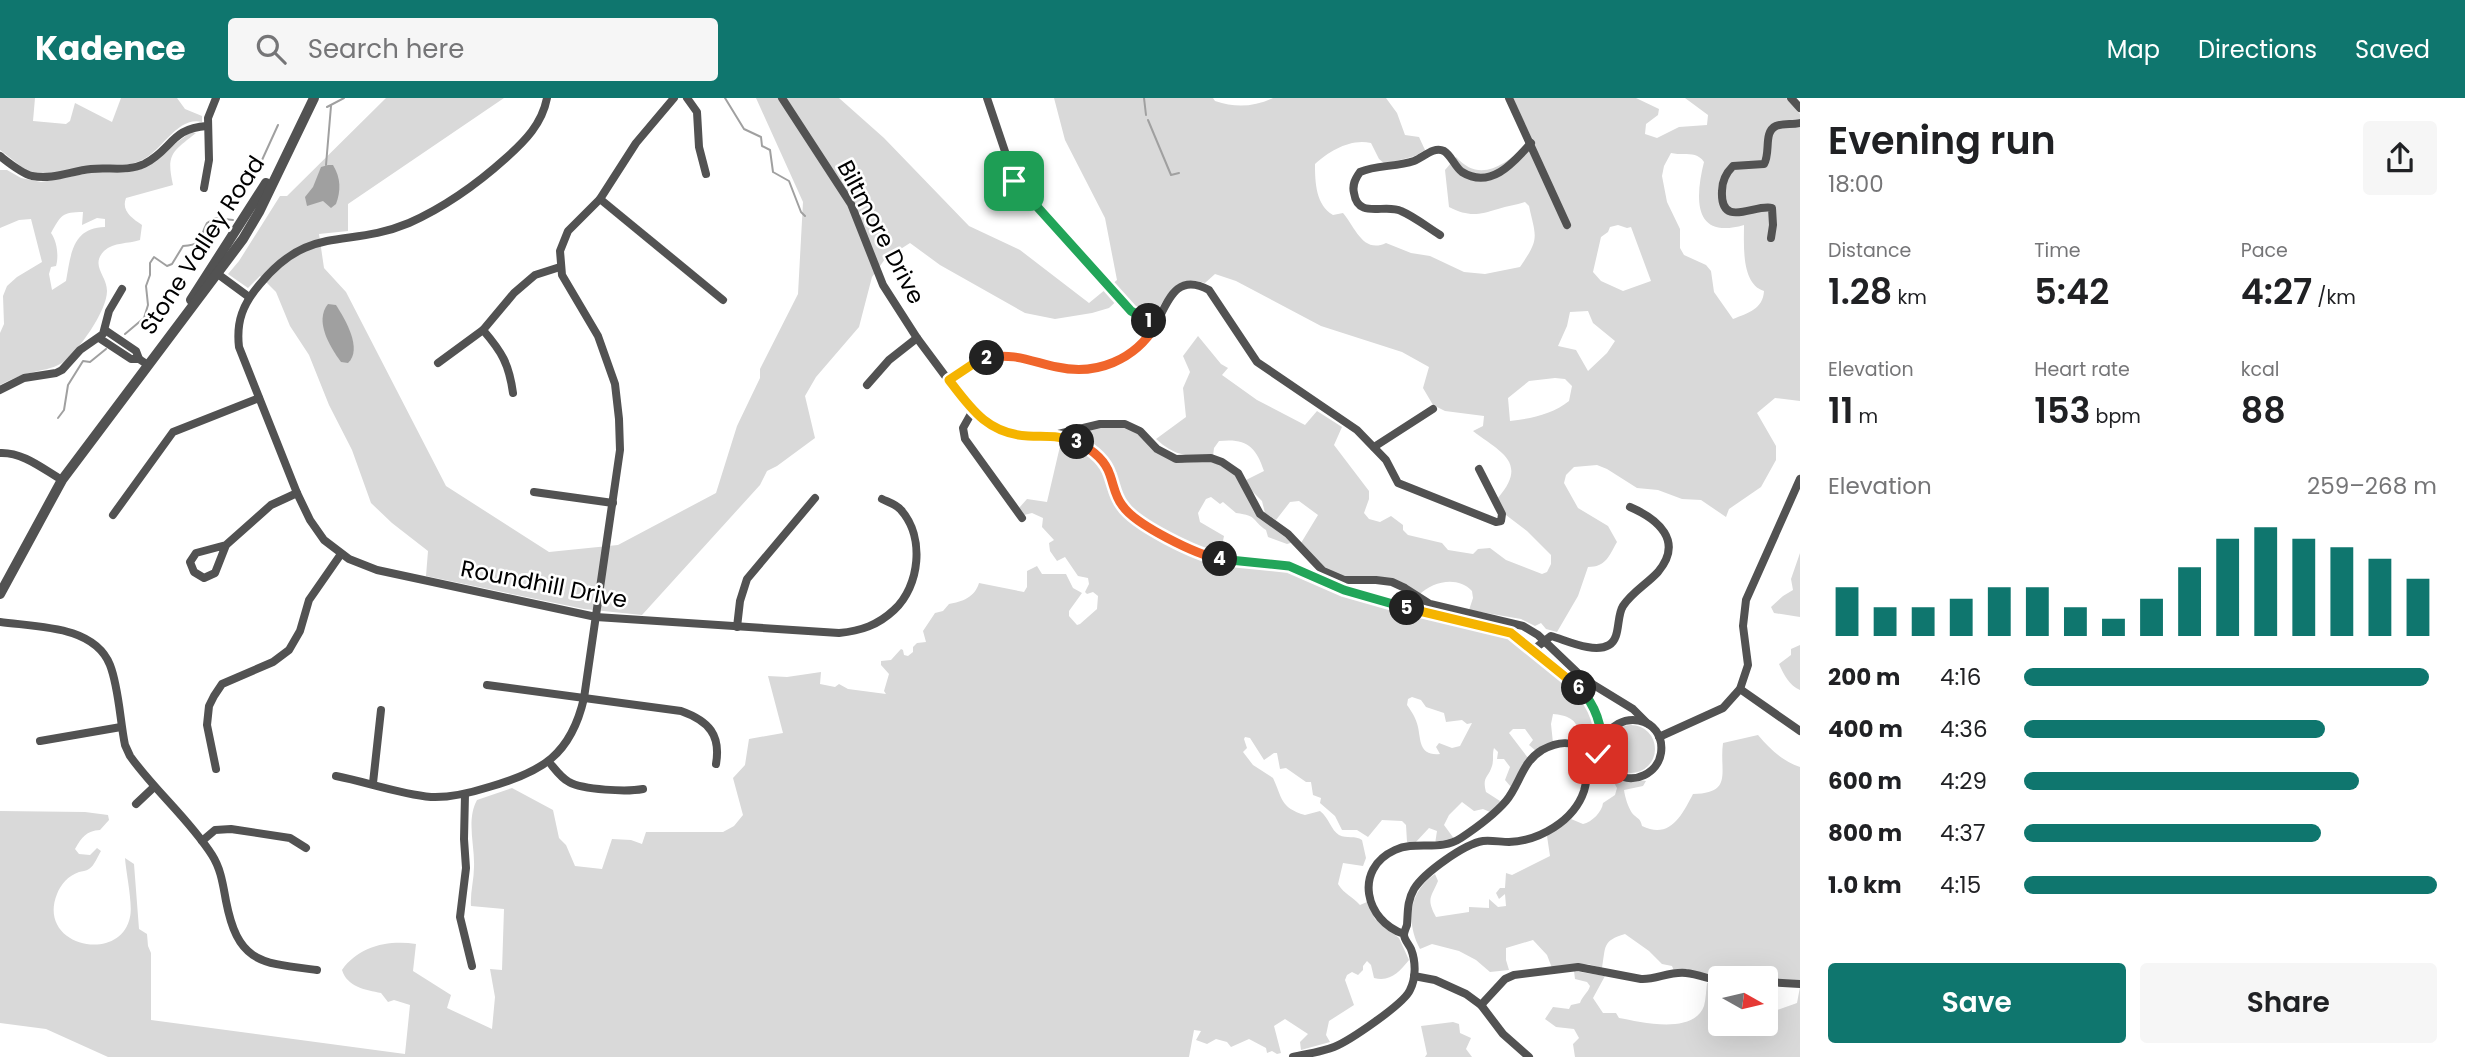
<!DOCTYPE html>
<html lang="en">
<head>
<meta charset="utf-8">
<style>
	body { margin:0; font-family:Poppins,sans-serif; background:#f6f6f6; color:#202124; height:100vh; display:flex; flex-direction:column; font-size:26px; white-space:nowrap }
	* { box-sizing:border-box; margin:0 }
	p { font-size:23px; color:#757577 }
	.icon { flex:none; width:38px; height:38px; fill:none; stroke:currentColor; stroke-width:2; stroke-linecap:round; stroke-linejoin:round }
	.map { position:relative; flex:1; overflow:hidden }
	.sheet { display:flex; flex-direction:column; background:#fff; width:665px }
	.sheet>* { flex:none }
	.needle { width:46px; rotate:98deg }
	.controls { position:absolute; left:1708px; top:868px; display:grid; gap:14px }
	.controls a { display:grid; place-items:center; width:70px; height:70px; border-radius:7px; background:#fff; box-shadow:0 7px 28px #0002; font-size:35px }
	.pin { position:absolute; display:grid; place-items:center; width:60px; height:60px; color:#fff; margin:-30px; border-radius:14px; box-shadow:0 4px 10px #0006 }
	.km { position:absolute; width:35px; height:35px; margin:-18px; border-radius:50%; background:#222; color:#fff; font-size:19px; line-height:35px; text-align:center }
	.round { display:grid; place-items:center; flex:none; width:74px; height:74px; border-radius:7px; background:#f6f6f6 }
	.head { display:flex; align-items:center; justify-content:space-between; height:119px; padding:0 28px }
	h1 { font-size:38px; font-weight:600; line-height:52px }
	.stats { display:grid; grid-template-columns:repeat(3,1fr); gap:10px; height:119px; padding:7px 28px }
	.stats div { display:grid; align-content:center }
	.stats b { font-size:35px; font-weight:600 }
	.stats small { font-size:19px; font-weight:400 }
	.stats p { font-size:19px }
	.chart { height:196px; padding:14px 28px }
	.chart p { display:flex; justify-content:space-between }
	.chart svg { width:100%; height:126px; margin-top:7px; stroke:#0f766e; stroke-width:6 }
	.primary-button { display:flex; gap:14px; margin-top:auto; padding:14px 28px }
	.primary-button a { flex:1; height:80px; border-radius:7px; background:#0f766e; color:#fff; font-size:28px; font-weight:600; line-height:80px; text-align:center }
	.primary-button a+a { background:#f6f6f6; color:#202124 }
	ul { padding:0 28px; list-style:none; font-size:23px }
	li { display:grid; grid-template-columns:112px 84px 1fr; align-items:center; height:52px }
	li i { height:18px; border-radius:9px; background:#0f766e }
	header { display:flex; align-items:center; gap:42px; box-sizing:border-box; height:98px; padding:0 35px; background:#0f766e; color:#fff }
	header strong { font-size:33px }
	nav { display:flex; gap:38px; margin-inline-start:auto; font-size:24px }
	.search { width:490px; height:63px; background:#f6f6f6; display:flex; align-items:center; gap:18px; box-sizing:border-box; padding:0 24px; border-radius:7px; color:#757577; font-size:26px }
	main { display:flex; flex:1; min-height:0 }
	.map>svg:first-child { display:block }
	.green { fill:#d9d9d9; fill-rule:evenodd }
	.water { fill:#a0a0a0 }
	.lines { fill:none; stroke-linecap:round; stroke-linejoin:round }
	.stream { stroke:#a0a0a0; stroke-width:2 }
	.minor { stroke:#525252; stroke-width:8 }
	.tertiary { stroke:#525252; stroke-width:10 }
	.split-1-casing { stroke:#fff; stroke-width:14 }
	.split-2-casing { stroke:#fff; stroke-width:14 }
	.split-3-casing { stroke:#fff; stroke-width:14 }
	.split-4-casing { stroke:#fff; stroke-width:14 }
	.split-5-casing { stroke:#fff; stroke-width:14 }
	.split-6-casing { stroke:#fff; stroke-width:14 }
	.split-7-casing { stroke:#fff; stroke-width:14 }
	.split-1 { stroke:#22a559; stroke-width:9 }
	.split-2 { stroke:#f0652b; stroke-width:9 }
	.split-3 { stroke:#f5b400; stroke-width:9 }
	.split-4 { stroke:#f0652b; stroke-width:9 }
	.split-5 { stroke:#22a559; stroke-width:9 }
	.split-6 { stroke:#f5b400; stroke-width:9 }
	.split-7 { stroke:#22a559; stroke-width:9 }
	.labels { text-anchor:middle; stroke-width:5; stroke-linejoin:round; paint-order:stroke }
	.street-label { font-size:23px; fill:#000; stroke:#fff }
</style>
</head>
<body>
<header>
<strong>Kadence</strong>
<div class="search"><svg class="icon" aria-label="search" viewBox="0 0 24 24"><circle cx="10" cy="10" r="6"/><path d="M15 15l6 6"/></svg>Search here</div>
<nav><a>Map</a><a>Directions</a><a>Saved</a></nav>
</header>
<main>
<div class="map">
<svg width="1800" height="959" viewBox="0 0 1800 959">
	<rect width="100%" height="100%" fill="#fff"/>
	<g class="green">
		<path d="M0 0H35L33 23 66 26 70 23 75 5 112 24 121 0H177L185 11 202 18V24C178 18 163 51 144 61 124 72 67 74 42 76L27 73 0 52Z"/>
		<path d="M386 0H504L348 106V133L319 136 324 170 346 194 446 388 549 454 618 447 716 395 737 328 760 280V271L798 196 803 104 756 0H839L884 40 969 128 1020 152 1089 205 1117 182 1105 120 1065 42 1054 0H1213L1215 3C1236 10 1253 9 1273 0H1386L1397 15 1405 37 1419 39 1425 52 1415 58 1385 66 1379 61 1371 45C1351 40 1329 53 1315 66 1315 85 1316 107 1333 117L1343 115C1355 129 1363 156 1386 145L1411 155 1430 158 1464 174 1485 176 1520 169C1540 140 1536 140 1529 108L1525 104C1516 107 1507 108 1498 111 1478 117 1469 119 1449 109L1445 72 1456 59C1483 89 1509 61 1533 43L1513 0H1636L1659 11 1658 17 1646 26 1645 36 1657 40 1679 29 1707 27 1708 17 1685 0H1786L1800 16V303L1775 300 1757 315 1776 348V362L1761 389 1729 411 1726 419 1701 402 1682 401 1658 392 1637 390 1607 371 1597 367 1574 369 1566 377 1564 385 1578 410 1608 428 1617 444C1609 458 1606 469 1588 469L1578 498 1557 534 1546 531 1541 525 1535 528 1521 521 1469 512 1473 500 1472 493C1458 478 1433 483 1419 497 1394 467 1358 488 1327 473 1317 468 1309 454 1301 445L1318 417 1299 403 1290 404 1276 422 1265 415 1262 403 1248 389 1246 382 1264 373C1256 348 1246 340 1219 343L1214 350 1213 358C1187 358 1176 359 1156 341L1186 319 1183 290 1190 274 1183 258 1198 238 1221 266 1228 270 1222 277 1257 302 1305 327 1317 313 1342 329 1334 347 1369 393V401L1364 415 1369 421 1380 424 1391 418 1403 427V432L1408 437 1442 445 1448 452 1473 456 1478 451 1490 450 1506 462 1542 476 1547 474 1551 466V457L1527 433 1506 417 1498 400C1529 364 1500 354 1473 333L1483 328 1484 318 1445 313 1433 307 1423 290 1429 269 1402 254 1321 228 1236 183 1215 176 1205 185C1178 176 1167 195 1156 216 1142 220 1131 206 1123 197L1109 210 1092 215 1055 221 1025 215 940 167 910 145 885 161 872 179 859 229 816 279 805 298 815 340 777 368 767 373 760 387 642 517 584 511 426 478 428 453 392 425 371 405 352 352 329 307 309 257 290 228 276 194 260 178 248 190 228 176 239 163 280 98H287ZM1671 55C1684 58 1696 52 1704 64 1695 100 1693 142 1744 127 1744 147 1741 186 1764 193 1763 211 1748 215 1733 221L1714 194 1711 173 1706 167 1684 157 1680 150V131L1667 104 1662 78 1664 68ZM1618 127 1627 130 1631 129 1651 183 1623 193 1601 183 1593 174 1601 139 1608 134 1610 129ZM1588 213 1593 225 1615 243 1607 255 1588 273 1576 252 1558 248 1567 228 1570 214ZM1555 280 1565 281 1572 288 1569 303C1553 316 1530 321 1510 323L1508 300 1529 283Z"/>
		<path d="M191 34 196 35C172 54 166 56 173 87L126 100C121 113 132 120 142 127L140 142C128 146 114 144 104 153 90 168 107 177 107 193 107 213 78 254 62 265 52 271 41 272 30 275 20 277 10 282 0 287V235L4 226 3 198 7 188 17 179 42 164 31 121 19 122 0 130V72H7L21 80 41 84 95 74 126 75 141 71ZM83 114 82 127 97 120 105 121V129C72 130 71 156 66 183L52 192 49 176 51 169 56 168C59 158 57 143 51 135 61 117 62 114 83 114Z"/>
		<path d="M1120 328 1134 332 1157 354 1171 362 1186 365 1209 363 1231 371 1245 392 1254 412 1294 444 1287 446 1268 439 1266 432C1251 422 1259 418 1236 415L1223 404 1220 406 1211 399 1206 401 1198 415 1200 424 1224 438 1220 457C1190 453 1160 432 1134 415L1128 411 1113 376 1080 340 1084 331Z"/>
		<path d="M1061 344 1085 353 1100 367 1107 380 1114 401 1129 421 1181 452 1205 462 1219 465 1290 472 1350 498 1473 531C1483 531 1495 532 1505 536 1518 541 1581 592 1588 604 1595 615 1597 628 1597 640L1588 641 1579 636C1578 621 1566 617 1553 616L1551 626 1553 645 1536 653 1529 647 1533 642 1525 631H1513L1509 635 1528 660 1511 689 1505 682 1510 669 1504 661H1497L1498 654 1494 650C1492 656 1494 662 1492 668 1488 681 1482 678 1486 694L1500 703 1499 705 1490 714 1483 711 1474 713 1462 704 1449 717 1444 727 1455 742 1435 746 1437 733 1429 730 1415 745 1407 744 1406 727 1402 723 1382 722 1368 739 1357 732H1342L1335 718 1320 705 1321 700 1313 697 1311 684H1306L1286 670 1280 671 1277 655H1274L1264 662 1250 640 1245 639 1244 641 1247 650 1243 654 1253 667 1273 680C1282 699 1280 710 1305 717L1320 713C1329 720 1331 732 1339 737 1347 741 1355 737 1362 742L1366 760 1363 768 1343 765 1338 786C1345 797 1352 798 1360 807L1367 804 1375 821 1399 840 1409 862C1399 874 1391 884 1374 880L1371 867 1367 863 1363 868V872L1358 877 1352 874 1347 877 1345 882 1354 907 1329 923 1326 937 1330 944 1301 952 1300 944 1308 936 1285 921 1274 928 1281 955 1277 956 1272 953 1267 955 1266 950 1249 941 1231 949 1227 944 1216 941 1207 946 1196 942 1201 933 1194 932 1189 959H108L46 931 0 925V713L85 714 108 717 109 722 100 732C86 733 82 739 75 751L79 756 90 757 97 750 101 753C98 758 94 768 89 771 86 773 82 773 79 774 68 778 61 786 57 796 36 848 120 867 130 819 133 806 126 775 125 760L134 766 139 831 147 836 148 848 151 855V922L405 956 410 907 394 902 388 904 381 895C366 892 347 889 342 872 359 848 388 842 416 846L413 873 451 897 447 910 492 931 495 899 490 871 502 872 504 811 471 808C470 795 474 782 474 769 475 748 466 722 477 702L512 690 553 712 559 740 566 747 575 768 602 771 612 741 631 742 642 746 646 734H723L734 728 743 717 733 680 745 667 749 641 783 635 768 578 787 579 821 574 820 586 835 589 839 586 848 591 886 596 884 593 889 576 881 567V563L891 562 901 551 903 552 904 557 908 558 913 554V549L917 545 926 544 923 533 935 515 943 513 949 506C962 504 975 499 979 485L1024 494 1027 489V473L1037 468 1042 476H1066L1073 490 1082 495 1069 513V518L1077 527 1080 526 1097 511 1098 498 1093 494 1087 496 1085 494 1089 486 1088 480 1078 478 1065 459 1057 463 1050 453 1049 445 1054 442 1042 429 1043 420 1032 415 1024 417 1019 410 1027 401 1047 404ZM1412 599 1421 602 1426 609 1444 615 1446 624 1462 622 1467 626 1472 625 1460 648 1452 650 1439 645 1436 649 1440 656C1419 658 1421 643 1418 629 1416 620 1412 614 1407 607L1408 601Z"/>
		<path d="M1800 455V519L1774 515 1771 509 1783 498 1793 492 1791 481Z"/>
		<path d="M1800 547V592C1789 587 1784 577 1779 566L1791 557V551Z"/>
		<circle cx="1631" cy="651" r="24"/>
		<path d="M1758 637C1770 651 1782 663 1800 669V882L1717 880 1674 873 1672 868 1662 866 1649 853 1625 836C1602 843 1606 848 1602 870L1588 866 1552 870 1547 857 1533 842 1506 850V862L1509 872 1490 874 1476 862 1459 853 1432 846 1420 851C1406 825 1408 794 1435 776L1438 783C1431 800 1426 800 1436 819L1469 814V809L1489 810V801L1498 809 1506 808 1505 796 1499 801 1496 795 1500 790H1505L1506 775 1512 777 1550 758 1547 738 1571 721 1583 726C1592 724 1602 714 1603 705L1615 697 1617 690 1612 681 1614 678 1646 683 1643 688 1624 692C1625 699 1628 709 1632 715 1637 721 1640 719 1642 728 1670 742 1682 717 1693 696 1734 695 1719 674 1723 645Z"/>
		<path d="M1574 873 1605 878 1593 900 1603 915H1616L1619 920C1641 924 1693 937 1704 908 1706 901 1706 892 1707 885L1720 886V926H1766V916L1797 905 1800 889V959H1575L1573 946 1579 940 1574 931 1556 929 1545 921 1553 909 1569 911 1571 907 1580 905C1582 898 1588 895 1590 888L1587 884 1575 881Z"/>
		<path d="M1453 924 1459 926 1460 935 1471 940 1466 951 1472 959H1425L1427 956 1421 928Z"/>
	</g>
	<g class="water">
		<path d="M328 67H333C341 80 341 93 336 106L331 110 323 103 307 108 305 99 313 89 321 69Z"/>
		<path d="M328 206 336 207C345 221 363 251 348 265L341 264C330 249 314 223 328 206Z"/>
	</g>
	<g class="lines">
		<g class="stream">
			<path d="M725 0 744 31 761 39 762 48 770 52 773 74 789 83 801 114 805 118"/>
			<path d="M1144 0 1146 17"/>
			<path d="M327 9 344 0"/>
			<path d="M1148 22 1171 77 1179 75"/>
			<path d="M326 67 331 8"/>
			<path d="M257 73 278 27"/>
			<path d="M125 236 144 220 148 207 146 188 150 177V165L154 159 167 168 172 166 183 148C206 146 198 141 207 125L215 120 233 122"/>
			<path d="M58 320 64 312 68 287 83 263 90 264 106 251"/>
		</g>
		<g class="minor">
			<path d="M547 0C542 26 525 43 506 60 476 87 445 109 409 125 347 151 310 125 260 186 243 206 236 223 239 249L297 395 310 422 324 442 349 461 377 472 596 519 839 535C861 533 878 527 894 512 920 488 925 439 901 412 896 406 888 404 882 401"/>
			<path d="M687 0 697 14 699 49 706 76"/>
			<path d="M782 0 851 106 883 187 917 240 972 314 985 323 998 331 1027 338 1054 337 1100 326H1125L1140 333 1157 351 1176 361 1211 360 1222 364 1238 375 1260 416 1288 436 1323 473 1344 482H1376L1392 484 1405 490 1430 506 1523 528 1538 537 1584 581 1633 611 1648 626"/>
			<path d="M987 0 1015 83 1131 213 1155 227"/>
			<path d="M1509 0 1567 127"/>
			<path d="M1791 0 1800 10"/>
			<path d="M0 58C9 65 21 75 32 78 53 82 71 73 91 71 109 69 127 74 144 66 172 52 171 30 207 28"/>
			<path d="M204 90 209 62 208 20 216 0"/>
			<path d="M600 101 723 202"/>
			<path d="M1440 137C1427 129 1415 119 1401 113 1385 105 1358 122 1354 95 1352 87 1355 81 1360 74 1376 67 1396 69 1414 63 1423 60 1433 48 1444 53 1451 57 1455 69 1462 74 1491 92 1514 64 1531 45"/>
			<path d="M1771 140 1773 127 1772 110C1756 105 1720 132 1722 93 1722 84 1726 75 1733 68L1764 66C1771 55 1763 34 1776 28 1783 25 1793 27 1800 25"/>
			<path d="M215 174 249 199"/>
			<path d="M105 232 136 253 139 261 148 267"/>
			<path d="M483 232C502 254 509 266 513 295"/>
			<path d="M99 240 131 261H139"/>
			<path d="M438 265 483 232 514 195 535 177 560 169"/>
			<path d="M949 282C959 275 970 266 981 262 1025 244 1066 289 1117 263 1130 257 1142 247 1150 236 1166 214 1171 171 1209 192L1257 264 1357 332 1386 362 1398 385 1496 424 1501 423 1502 416 1479 371"/>
			<path d="M867 287 889 262 917 240"/>
			<path d="M0 292 24 280 56 275 62 272 80 252 103 236 109 213 122 191"/>
			<path d="M972 314 963 330 965 341 1022 420"/>
			<path d="M1056 337C1079 344 1100 352 1110 376 1118 396 1120 411 1140 424 1161 437 1186 454 1210 459 1236 466 1263 462 1289 468 1308 472 1325 485 1343 491 1369 501 1397 507 1424 514 1449 521 1477 523 1502 531 1520 537 1570 580 1585 596 1591 602 1595 610 1598 618 1604 638 1597 664 1617 676 1634 687 1658 675 1661 655 1666 618 1616 609 1603 644"/>
			<path d="M1374 349 1433 311"/>
			<path d="M0 355C23 354 43 371 62 382"/>
			<path d="M534 394 613 405"/>
			<path d="M113 417 173 334 259 300"/>
			<path d="M226 447 196 455 190 464 194 474 204 480 215 475 226 447 271 407 297 395"/>
			<path d="M0 524C36 529 94 527 110 567 119 590 120 623 125 647L130 658C155 693 189 721 212 757 221 771 223 787 226 803 238 865 260 865 317 872"/>
			<path d="M737 529 740 503 747 481 815 400"/>
			<path d="M1533 552 1551 538C1566 542 1594 556 1609 547 1621 540 1616 519 1623 508 1632 494 1647 486 1658 474 1684 443 1658 421 1630 409"/>
			<path d="M487 587 681 613C709 623 721 637 716 666"/>
			<path d="M1740 591 1800 633"/>
			<path d="M1659 639 1723 610 1740 591 1748 567 1743 528 1746 502 1800 381"/>
			<path d="M40 643 121 629"/>
			<path d="M549 664C555 671 561 680 569 684 583 692 627 694 643 691"/>
			<path d="M216 671 207 627 209 608 214 598 222 586 273 564 289 552 300 533 309 502 341 456"/>
			<path d="M336 678C367 684 399 696 431 699 451 700 470 695 489 689 542 674 571 657 584 600L620 352 619 321 615 286 598 238 562 177 560 153 568 133 600 101 636 45 674 0"/>
			<path d="M373 685 381 612"/>
			<path d="M465 696 464 741 466 770 460 819 472 868"/>
			<path d="M136 706 154 689"/>
			<path d="M202 743 215 732 231 731 290 740 306 750"/>
			<path d="M1414 878 1435 882 1466 896 1481 907 1503 936 1529 959"/>
			<path d="M1766 884 1800 886"/>
			<path d="M1481 907 1505 881 1514 877 1578 869 1641 881C1656 882 1670 873 1686 875 1698 876 1708 881 1720 883"/>
			<path d="M1293 959C1306 956 1321 954 1334 949 1349 943 1404 906 1410 892 1416 880 1416 864 1411 851 1409 847 1404 841 1404 837 1404 834 1406 830 1407 827 1408 814 1407 803 1414 791 1424 775 1464 746 1483 743 1491 742 1501 744 1509 744 1539 743 1574 723 1584 693 1594 659 1579 632 1542 652 1522 664 1520 686 1506 703 1494 717 1476 730 1461 740 1440 754 1416 742 1395 752 1353 771 1365 823 1404 836"/>
		</g>
		<g class="tertiary">
			<path d="M191 202 266 85"/>
			<path d="M0 496 62 382 243 141 259 114 314 0"/>
		</g>
	</g>
	<g class="lines">
		<g class="split-1-casing">
			<path id="split-1" d="M1014 83 1131 213 1149 223"/>
		</g>
		<g class="split-2-casing">
			<path id="split-2" d="M987 260C1012 254 1033 264 1057 269 1096 278 1135 262 1156 227L1149 223"/>
		</g>
		<g class="split-3-casing">
			<path id="split-3" d="M987 260 979 262 949 282C971 311 988 336 1028 338 1046 339 1059 337 1077 344"/>
		</g>
		<g class="split-4-casing">
			<path id="split-4" d="M1077 344C1091 351 1105 361 1110 377 1114 388 1115 398 1122 407 1135 427 1197 457 1220 461"/>
		</g>
		<g class="split-5-casing">
			<path id="split-5" d="M1220 461 1289 468 1344 492 1407 510"/>
		</g>
		<g class="split-6-casing">
			<path id="split-6" d="M1407 510 1511 535 1579 590"/>
		</g>
		<g class="split-7-casing">
			<path id="split-7" d="M1579 590C1597 608 1603 630 1602 655L1598 656"/>
		</g>
		<use href="#split-1" class="split-1"/>
		<use href="#split-2" class="split-2"/>
		<use href="#split-3" class="split-3"/>
		<use href="#split-4" class="split-4"/>
		<use href="#split-5" class="split-5"/>
		<use href="#split-6" class="split-6"/>
		<use href="#split-7" class="split-7"/>
	</g>
	<g class="labels">
		<g class="street-label">
			<text transform="translate(881 134) rotate(62)" y="8">Biltmore Drive</text>
			<text transform="translate(202 147) rotate(-57)" y="8">Stone Valley Road</text>
			<text transform="translate(544 486) rotate(11)" y="8">Roundhill Drive</text>
		</g>
	</g>
</svg>
<div class="controls">
<a><svg class="needle" viewBox="-14 -14 28 28"><path d="M0-13l5 13h-10z" fill="#e53935"/><path d="M0 13l5-13h-10z" fill="#757577"/></svg></a>
</div>
<div class="pin" style="left:1014px;top:83px;background:#1e9e55"><svg class="icon" aria-label="arrive" viewBox="0 0 24 24"><path d="M6 21V4h12l-3 4 3 4H6"/></svg></div>
<div class="pin" style="left:1598px;top:656px;background:#d93025"><svg class="icon" aria-label="check" viewBox="0 0 24 24"><path d="M5 12l5 5 9-10"/></svg></div>
<b class="km" style="left:1149px;top:223px">1</b>
<b class="km" style="left:987px;top:260px">2</b>
<b class="km" style="left:1077px;top:344px">3</b>
<b class="km" style="left:1220px;top:461px">4</b>
<b class="km" style="left:1407px;top:510px">5</b>
<b class="km" style="left:1579px;top:590px">6</b>
</div>
<section class="sheet">
<div class="head"><div><h1>Evening run</h1><p>18:00</p></div><a class="round"><svg class="icon" aria-label="share" viewBox="0 0 24 24"><path d="M12 15V3M7 8l5-5 5 5M5 13v7h14v-7"/></svg></a></div>
<div class="stats">
<div><p>Distance</p><b>1.28<small> km</small></b></div>
<div><p>Time</p><b>5:42</b></div>
<div><p>Pace</p><b>4:27<small> /km</small></b></div>
</div>
<div class="stats">
<div><p>Elevation</p><b>11<small> m</small></b></div>
<div><p>Heart rate</p><b>153<small> bpm</small></b></div>
<div><p>kcal</p><b>88</b></div>
</div>
<div class="chart"><p><span>Elevation</span>259–268 m</p>
<svg viewBox="0 0 160 44" preserveAspectRatio="none"><path d="M5 44V27M15 44V34M25 44V34M35 44V31M45 44V27M55 44V27M65 44V34M75 44V38M85 44V31M95 44V20M105 44V10M115 44V6M125 44V10M135 44V13M145 44V17M155 44V24"/></svg>
</div>
<ul>
<li><b>200 m</b>4:16<i style="width:98%"></i></li>
<li><b>400 m</b>4:36<i style="width:73%"></i></li>
<li><b>600 m</b>4:29<i style="width:81%"></i></li>
<li><b>800 m</b>4:37<i style="width:72%"></i></li>
<li><b>1.0 km</b>4:15<i style="width:100%"></i></li>
</ul>
<div class="primary-button"><a>Save</a><a>Share</a></div>
</section>
</main>
</body>
</html>
